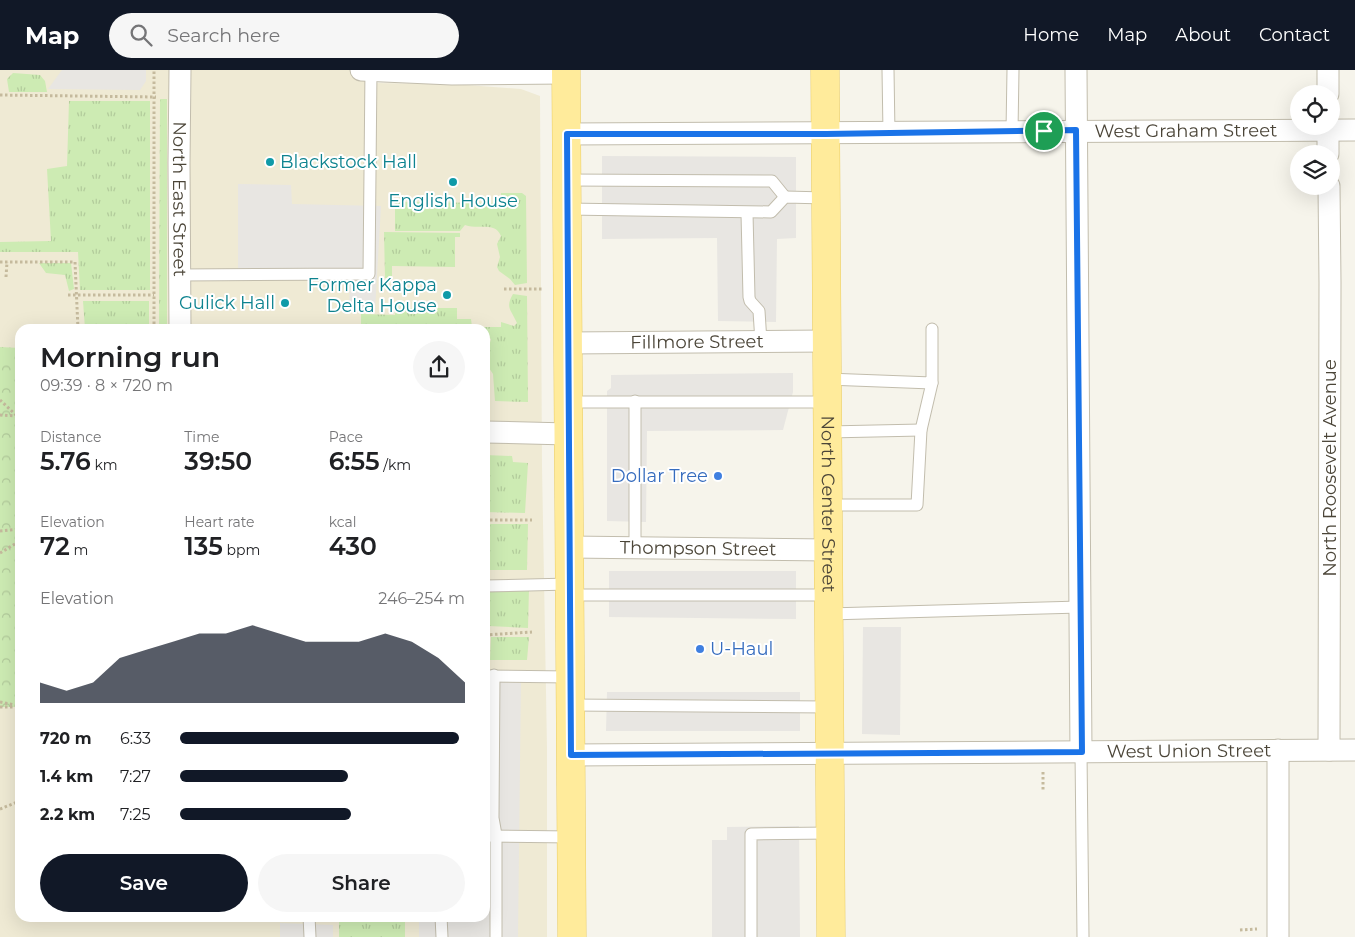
<!DOCTYPE html>
<html lang="en">
<head>
<meta charset="utf-8">
<style>
	body { margin:0; font-family:Montserrat,sans-serif; background:#f6f6f6; color:#202124; height:100vh; display:flex; flex-direction:column; font-size:19px; white-space:nowrap }
	* { box-sizing:border-box; margin:0 }
	p { font-size:16px; color:#757577 }
	.icon { flex:none; width:28px; height:28px; fill:none; stroke:currentColor; stroke-width:2; stroke-linecap:round; stroke-linejoin:round }
	.map { position:relative; flex:1; overflow:hidden }
	.side { position:absolute; left:15px; top:254px; width:475px; height:598px; display:flex; flex-direction:column; background:#fff; border-radius:15px; box-shadow:0 5px 20px #0002 }
	.side>* { flex:none }
	.tools { position:absolute; left:1290px; top:15px; display:grid; gap:10px }
	.tools a { display:grid; place-items:center; width:50px; height:50px; border-radius:50%; background:#fff; box-shadow:0 5px 20px #0002; font-size:25px }
	.pin { position:absolute; display:grid; place-items:center; width:42px; height:42px; color:#fff; margin:-21px; border:2px solid #fff; border-radius:50%; box-shadow:0 1px 5px #0007 }
	.round { display:grid; place-items:center; flex:none; width:52px; height:52px; border-radius:26px; background:#f6f6f6 }
	.overview { display:flex; align-items:center; justify-content:space-between; height:85px; padding:0 25px }
	h1 { font-size:28px; font-weight:600; line-height:38px }
	.stats { display:grid; grid-template-columns:repeat(3,1fr); gap:8px; height:85px; padding:5px 25px }
	.stats div { display:grid; align-content:center }
	.stats b { font-size:25px; font-weight:600 }
	.stats small { font-size:14px; font-weight:400 }
	.stats p { font-size:14px }
	.chart { height:140px; padding:10px 25px }
	.chart p { display:flex; justify-content:space-between }
	.chart svg { width:100%; height:90px; margin-top:5px; fill:#111827; opacity:.7 }
	.cta { display:flex; gap:10px; margin-top:auto; padding:10px 25px }
	.cta a { flex:1; height:58px; border-radius:30px; background:#111827; color:#fff; font-size:20px; font-weight:600; line-height:58px; text-align:center }
	.cta a+a { background:#f6f6f6; color:#202124 }
	ul { padding:0 25px; list-style:none; font-size:16px }
	li { display:grid; grid-template-columns:80px 60px 1fr; align-items:center; height:38px }
	li i { height:12px; border-radius:6px; background:#111827 }
	header { display:flex; align-items:center; gap:30px; box-sizing:border-box; height:70px; padding:0 25px; background:#111827; color:#fff }
	header strong { font-size:24px }
	nav { display:flex; gap:28px; margin-inline-start:auto; font-size:18px }
	.search { width:350px; height:45px; background:#f6f6f6; display:flex; align-items:center; gap:12px; box-sizing:border-box; padding:0 18px; border-radius:28px; color:#757577; font-size:19px }
	.map>svg:first-child { display:block }
	.education { fill:#efead4; fill-rule:evenodd }
	.grass { fill:url(#grass-tufts) }
	.forest { fill:url(#forest-crowns) }
	.parking { fill:#e8e6e2 }
	.lines { fill:none; stroke-linecap:round; stroke-linejoin:round }
	.service-casing { stroke:#c2bdad; stroke-width:13 }
	.minor-casing { stroke:#c2bdad; stroke-width:23 }
	.primary-casing { stroke:#eacd65; stroke-width:29 }
	.path { stroke:#c5ba9d; stroke-width:3; stroke-dasharray:2.5 2.5; stroke-linecap:butt }
	.service { stroke:#fff; stroke-width:11 }
	.minor { stroke:#fff; stroke-width:21 }
	.primary { stroke:#ffeb9b; stroke-width:28 }
	.route-casing { stroke:#fff; stroke-width:10 }
	.route { stroke:#1a73e8; stroke-width:6 }
	.culture-dot { fill:#0f9aa8; stroke:#fff; stroke-width:2 }
	.shop-dot { fill:#3f7fe0; stroke:#fff; stroke-width:2 }
	.labels { text-anchor:middle; stroke-width:4; stroke-linejoin:round; paint-order:stroke }
	.street-label { font-size:18px; fill:#4b4538; stroke:#fff }
	.culture-label { font-size:18px; fill:#0d838f; stroke:#fff; text-anchor:end }
	.shop-label { font-size:18px; fill:#366cbe; stroke:#fff; text-anchor:end }
</style>
</head>
<body>
<header>
<strong>Map</strong>
<div class="search"><svg class="icon" aria-label="search" viewBox="0 0 24 24"><circle cx="10" cy="10" r="6"/><path d="M15 15l6 6"/></svg>Search here</div>
<nav><a>Home</a><a>Map</a><a>About</a><a>Contact</a></nav>
</header>
<div class="map">
<svg width="1355" height="867" viewBox="0 0 1355 867">
	<defs>
		<pattern id="grass-tufts" width="24" height="20" patternUnits="userSpaceOnUse" patternTransform="scale(1.25)"><rect width="24" height="20" fill="#cdebb3"/><path d="M3 7l-1-3M5 7V3M7 7l1-3M15 17l-1-3M17 17v-4M19 17l1-3" fill="none" stroke="#b2cb9b"/></pattern>
		<pattern id="forest-crowns" width="20" height="18" patternUnits="userSpaceOnUse" patternTransform="scale(1.25)"><rect width="20" height="18" fill="#cdebb3"/><path d="M2 6a3 3 0 1 1 6 0M12 15a3 3 0 1 1 6 0" fill="none" stroke="#b2cb9b"/></pattern>
	</defs>
	<rect width="100%" height="100%" fill="#f6f4eb"/>
	<path class="education" d="M0 0H372V13L454 14 521 19 540 26 542 396 547 678V867H0ZM20 259H485V846H20Z"/>
	<g class="grass">
		<path d="M13 3 40 5 45 11 47 22H9L7 9Z"/>
		<path d="M160 29H167V259H159Z"/>
		<path d="M69 31H150V220H80L78 182H0V172L51 171 47 99 67 96Z"/>
		<path d="M501 123H522L526 126 527 213 515 215 510 209 499 201 497 197 500 187 497 174 501 166C495 151 479 160 465 155L460 161H395V132L501 133Z"/>
		<path d="M384 162 460 163V167H455V197L392 196V208H385Z"/>
		<path d="M39 193H71L74 219 69 221 65 205 46 203Z"/>
		<path d="M513 224 527 226 528 332 495 331 493 304 485 292 491 269 485 265V259H361V244L395 245 396 238H457V249H471L472 257H501V252L514 256 517 253C511 239 505 238 513 224Z"/>
		<path d="M83 231H149V259H85Z"/>
		<path d="M485 385 512 386 513 392 528 393 525 443 485 442Z"/>
		<path d="M485 454H528L527 500H485Z"/>
		<path d="M529 518 528 558 488 556 490 519Z"/>
		<path d="M491 567H529L527 590H490Z"/>
		<path d="M323 846H405V867H339V848Z"/>
	</g>
	<path class="forest" d="M0 277 20 278V637H0Z"/>
	<g class="parking">
		<path d="M62 0H146V11L140 20 48 19Z"/>
		<path d="M602 86 796 87V168L777 169 776 252 718 251 717 168 602 169Z"/>
		<path d="M238 114 291 115 292 134 381 136 375 241 349 240 350 208 238 206Z"/>
		<path d="M793 303V322L783 360 647 361 646 452 607 451V321L611 318V305Z"/>
		<path d="M609 501H796V549L609 547Z"/>
		<path d="M863 557H901L900 665 862 664Z"/>
		<path d="M485 609H521L518 867H419V846H485Z"/>
		<path d="M607 622H800V661H606Z"/>
		<path d="M799 756 800 867H712V770H727V757Z"/>
		<path d="M280 853 333 855V867H280Z"/>
	</g>
	<g class="lines">
		<g class="service-casing">
			<g id="service">
				<path d="M888 0 889 63"/>
				<path d="M1012 61 1013 0"/>
				<path d="M567 110 772 111 785 127"/>
				<path d="M567 139 771 142 785 127 826 128"/>
				<path d="M747 143 749 227 750 231 759 241 761 272"/>
				<path d="M180 205 369 204 371 0"/>
				<path d="M827 309 932 313V259"/>
				<path d="M635 331V478"/>
				<path d="M568 332H828"/>
				<path d="M828 362 921 360"/>
				<path d="M828 435H917L921 360 932 313"/>
				<path d="M485 516 569 514"/>
				<path d="M569 525H828"/>
				<path d="M829 544 1080 537"/>
				<path d="M494 605 493 748 496 765V867"/>
				<path d="M485 606 570 607"/>
				<path d="M571 635 829 637"/>
				<path d="M1081 682 1083 867"/>
				<path d="M485 766 572 767"/>
				<path d="M309 846 310 867"/>
				<path d="M441 846 442 867"/>
				<path d="M751 867V764L830 763"/>
			</g>
		</g>
		<g class="minor-casing">
			<g id="minor">
				<path id="s1" d="M180 0 179 93 180 259"/>
				<path d="M361 0 452 4 566 3"/>
				<path d="M1076 0 1081 682"/>
				<path d="M1328 24V0"/>
				<path d="M1328 56V84"/>
				<path id="s2" d="M567 64 1355 60"/>
				<path d="M1329 116 1330 212 1329 680"/>
				<path id="s3" d="M567 273 827 271"/>
				<path d="M485 362 568 364"/>
				<path id="s4" d="M569 477 828 480"/>
				<path d="M1278 680V867"/>
				<path id="s5" d="M571 685 1355 680"/>
			</g>
		</g>
		<g class="primary-casing">
			<g id="primary">
				<path d="M566 0 572 867"/>
				<path id="s6" d="M825 0 831 867"/>
			</g>
		</g>
		<g class="path">
			<path d="M0 25 156 27"/>
			<path d="M0 192H75L78 259"/>
			<path d="M6 207 7 192"/>
			<path d="M504 219H544"/>
			<path d="M68 225H154"/>
			<path d="M154 259V0"/>
			<path d="M0 330 17 346H20"/>
			<path d="M0 345 17 346"/>
			<path d="M17 346 20 273"/>
			<path d="M485 450H532"/>
			<path d="M0 461 20 459"/>
			<path d="M0 483 20 471"/>
			<path d="M485 565 532 562"/>
			<path d="M0 632 20 636"/>
			<path d="M0 637H14"/>
			<path d="M1043 702V721"/>
			<path d="M0 739 20 731"/>
			<path d="M1240 860 1257 859"/>
		</g>
		<use href="#service" class="service"/>
		<use href="#minor" class="minor"/>
		<use href="#primary" class="primary"/>
	</g>
	<g class="lines">
		<g class="route-casing">
			<path id="route" d="M1076 60 1082 682 571 685 567 64H826Z"/>
		</g>
		<use href="#route" class="route"/>
	</g>
	<g class="culture-dot">
		<circle cx="270" cy="92" r="5"/>
		<circle cx="453" cy="112" r="5"/>
		<circle cx="447" cy="225" r="5"/>
		<circle cx="285" cy="233" r="5"/>
	</g>
	<g class="shop-dot">
		<circle cx="718" cy="406" r="5"/>
		<circle cx="700" cy="579" r="5"/>
	</g>
	<g class="labels">
		<g class="street-label">
			<text dy="6" stroke="none"><textPath href="#s2" startOffset="619">West Graham Street</textPath></text>
			<text dy="6" stroke="none"><textPath href="#s1" startOffset="129">North East Street</textPath></text>
			<text dy="6" stroke="none"><textPath href="#s3" startOffset="130">Fillmore Street</textPath></text>
			<text transform="translate(1330 398) rotate(-90)" y="6">North Roosevelt Avenue</text>
			<text dy="6" stroke="none"><textPath href="#s6" startOffset="434">North Center Street</textPath></text>
			<text dy="6" stroke="none"><textPath href="#s4" startOffset="129">Thompson Street</textPath></text>
			<text dy="6" stroke="none"><textPath href="#s5" startOffset="618">West Union Street</textPath></text>
		</g>
		<g class="culture-label">
			<text x="280" y="98" text-anchor="start">Blackstock Hall</text>
			<text x="453" y="137" text-anchor="middle">English House</text>
			<text x="437" y="221">Former Kappa<tspan x="437" dy="21">Delta House</tspan></text>
			<text x="275" y="239">Gulick Hall</text>
		</g>
		<g class="shop-label">
			<text x="708" y="412">Dollar Tree</text>
			<text x="710" y="585" text-anchor="start">U-Haul</text>
		</g>
	</g>
</svg>
<div class="tools">
<a><svg class="icon" aria-label="locate" viewBox="0 0 24 24"><circle cx="12" cy="12" r="6"/><path d="M12 2v4M12 18v4M2 12h4M18 12h4"/></svg></a>
<a><svg class="icon" aria-label="layers" viewBox="0 0 24 24"><path d="M12 4l9 5-9 5-9-5zM3 14l9 5 9-5"/></svg></a>
</div>
<div class="pin" style="left:1044px;top:61px;background:#1e9e55"><svg class="icon" aria-label="arrive" viewBox="0 0 24 24"><path d="M6 21V4h12l-3 4 3 4H6"/></svg></div>
<section class="side">
<div class="overview"><div><h1>Morning run</h1><p>09:39 · 8 × 720 m</p></div><a class="round"><svg class="icon" aria-label="share" viewBox="0 0 24 24"><path d="M12 15V3M7 8l5-5 5 5M5 13v7h14v-7"/></svg></a></div>
<div class="stats">
<div><p>Distance</p><b>5.76<small> km</small></b></div>
<div><p>Time</p><b>39:50</b></div>
<div><p>Pace</p><b>6:55<small> /km</small></b></div>
</div>
<div class="stats">
<div><p>Elevation</p><b>72<small> m</small></b></div>
<div><p>Heart rate</p><b>135<small> bpm</small></b></div>
<div><p>kcal</p><b>430</b></div>
</div>
<div class="chart"><p><span>Elevation</span>246–254 m</p>
<svg viewBox="0 0 160 44" preserveAspectRatio="none"><path d="M0 44V34L10 38L20 34L30 22L40 18L50 14L60 10L70 10L80 6L90 10L100 14L110 14L120 14L130 10L140 14L150 22L160 34V44z"/></svg>
</div>
<ul>
<li><b>720 m</b>6:33<i style="width:98%"></i></li>
<li><b>1.4 km</b>7:27<i style="width:59%"></i></li>
<li><b>2.2 km</b>7:25<i style="width:60%"></i></li>
</ul>
<div class="cta"><a>Save</a><a>Share</a></div>
</section>
</div>
</body>
</html>
